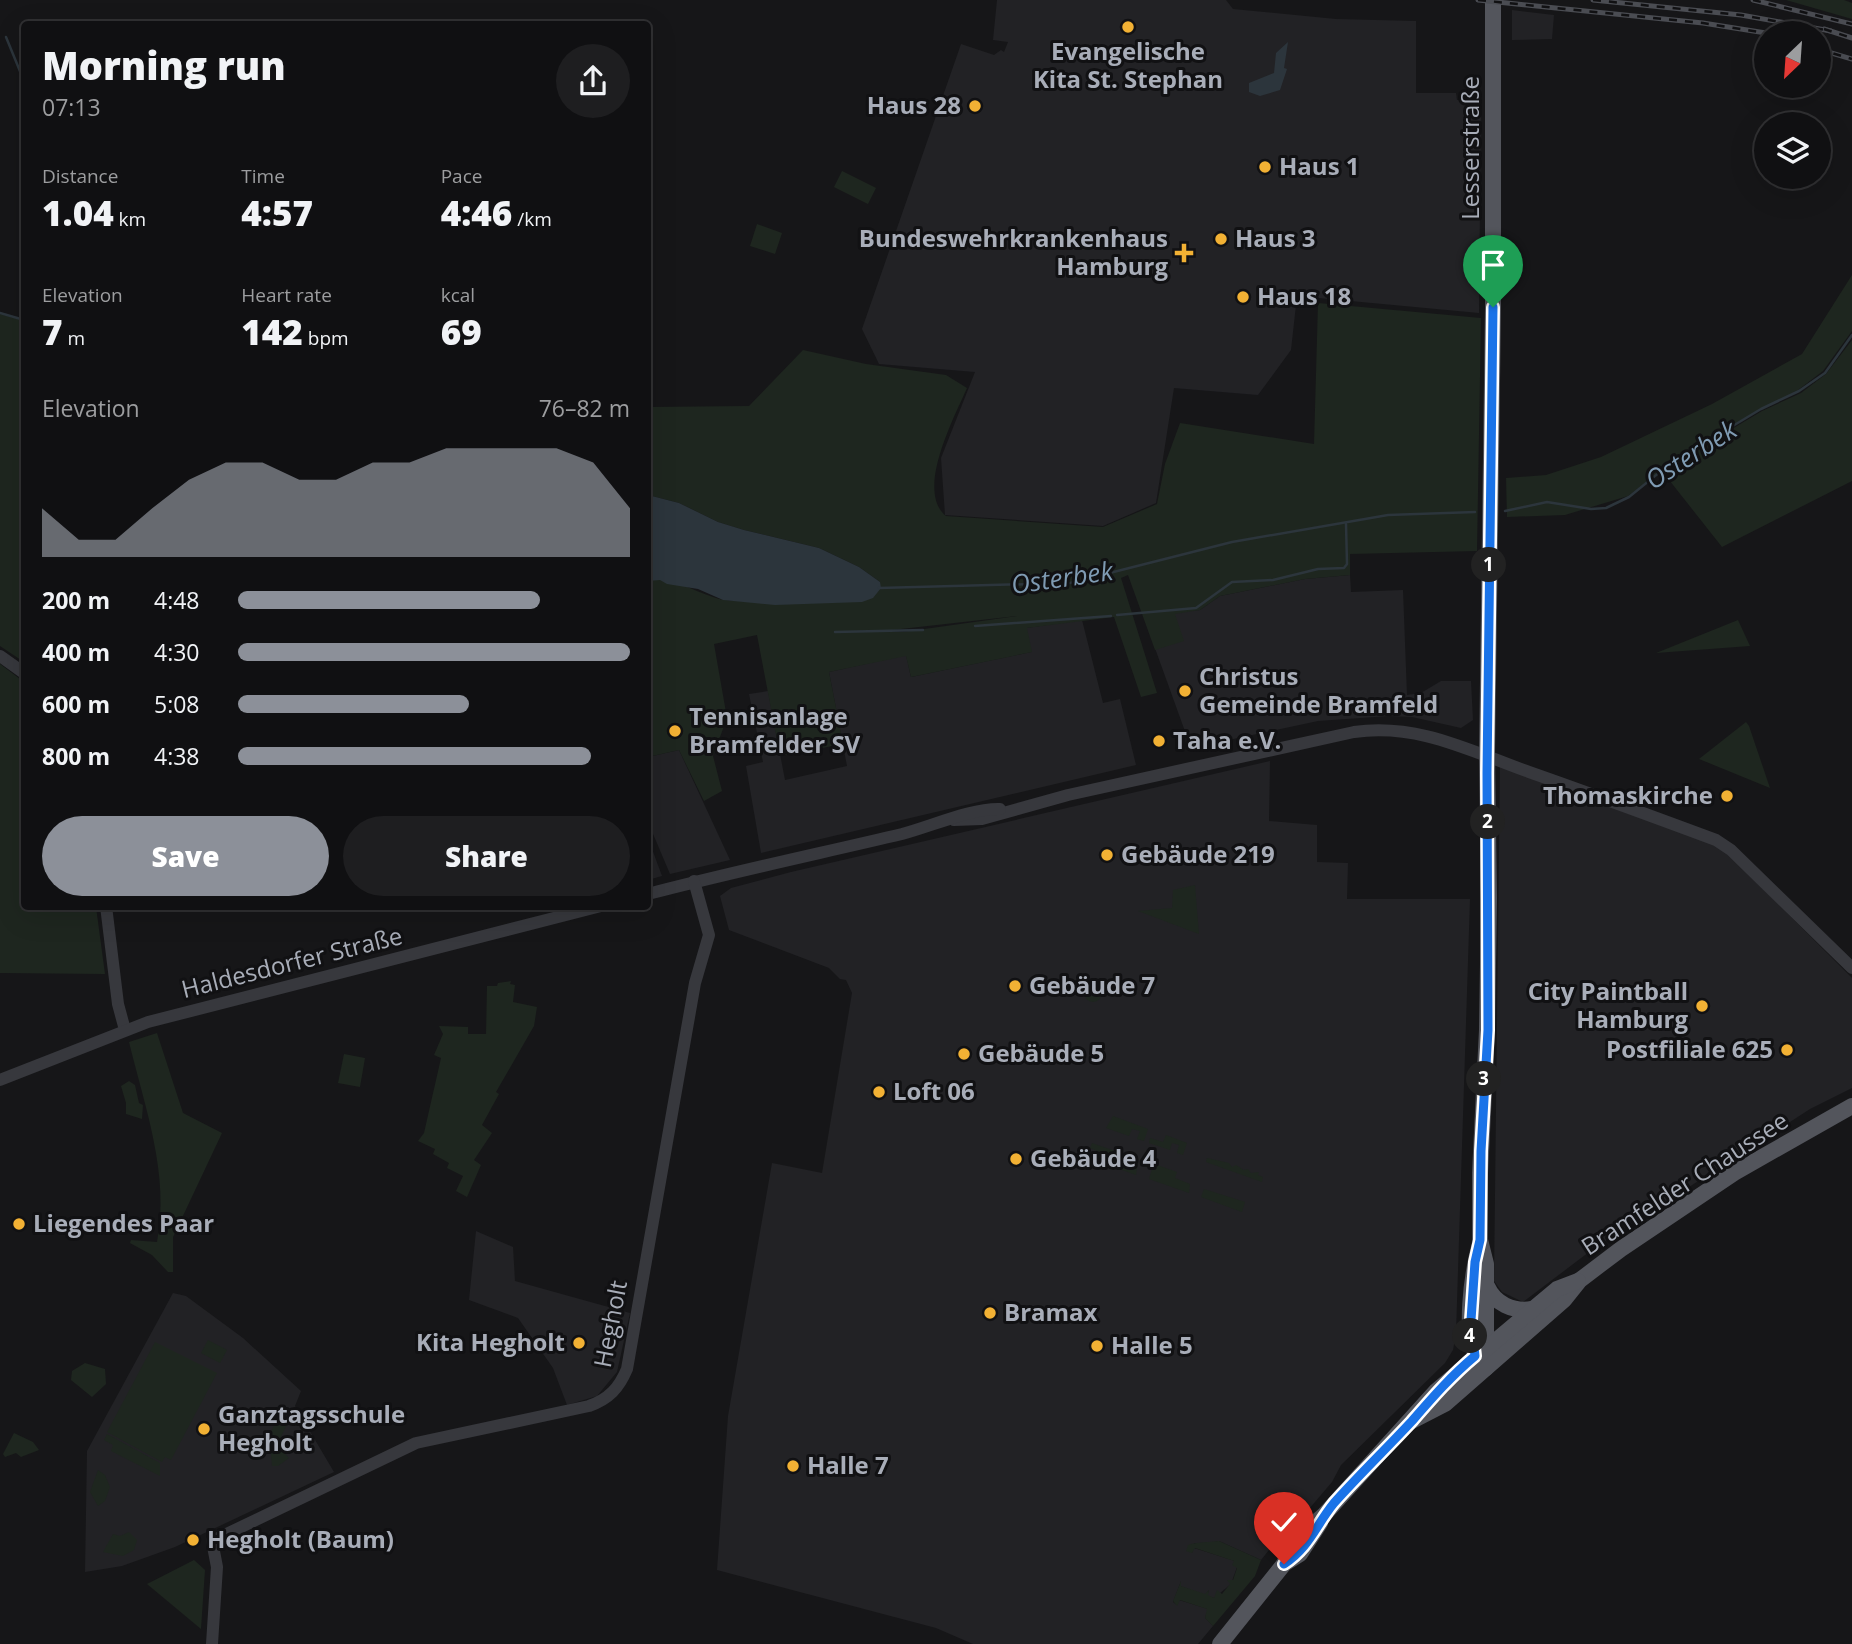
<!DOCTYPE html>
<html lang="en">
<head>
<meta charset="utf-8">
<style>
	body { margin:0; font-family:"Open Sans",sans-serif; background:#1e1e20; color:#f1f3f6; height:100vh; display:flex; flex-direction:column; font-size:26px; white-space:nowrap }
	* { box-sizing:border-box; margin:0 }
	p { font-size:23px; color:#9c9d9f }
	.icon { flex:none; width:38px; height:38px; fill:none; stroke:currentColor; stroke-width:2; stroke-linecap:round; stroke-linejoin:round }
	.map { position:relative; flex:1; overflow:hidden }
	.panel { position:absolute; left:21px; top:21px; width:630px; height:889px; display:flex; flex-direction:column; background:#101012; border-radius:7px; box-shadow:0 7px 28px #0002,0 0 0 2px #303032 }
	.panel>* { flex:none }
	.needle { width:46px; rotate:205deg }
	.fabs { position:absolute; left:1754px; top:21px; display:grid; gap:14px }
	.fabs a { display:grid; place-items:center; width:77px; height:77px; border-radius:50%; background:#101012; box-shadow:0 7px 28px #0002,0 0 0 2px #303032; font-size:35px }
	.pin { position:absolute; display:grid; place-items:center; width:60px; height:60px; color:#fff; margin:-72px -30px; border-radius:50% 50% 50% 0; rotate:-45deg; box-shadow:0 0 7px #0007 }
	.pin .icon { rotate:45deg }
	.km { position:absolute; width:35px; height:35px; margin:-18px; border-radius:50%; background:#222; color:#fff; font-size:19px; line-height:35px; text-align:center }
	.round { display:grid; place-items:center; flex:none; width:74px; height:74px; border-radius:37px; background:#1e1e20 }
	.summary { display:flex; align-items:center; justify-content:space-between; height:119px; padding:0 21px }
	h1 { font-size:38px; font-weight:800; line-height:52px }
	.stats { display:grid; grid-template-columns:repeat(3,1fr); gap:10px; height:119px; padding:7px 21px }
	.stats div { display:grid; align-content:center }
	.stats b { font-size:35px; font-weight:800 }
	.stats small { font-size:19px; font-weight:400 }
	.stats p { font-size:19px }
	.chart { height:196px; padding:14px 21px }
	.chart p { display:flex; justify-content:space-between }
	.chart svg { width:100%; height:126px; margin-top:7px; fill:#8c9099; opacity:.7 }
	.cta { display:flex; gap:14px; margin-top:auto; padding:14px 21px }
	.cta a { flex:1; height:80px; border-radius:42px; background:#8c9099; color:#fff; font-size:28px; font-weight:800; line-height:80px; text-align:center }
	.cta a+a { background:#1e1e20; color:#f1f3f6 }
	ul { padding:0 21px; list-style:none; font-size:23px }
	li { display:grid; grid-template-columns:112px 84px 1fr; align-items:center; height:52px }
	li i { height:18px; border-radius:9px; background:#8c9099 }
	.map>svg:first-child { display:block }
	.built { fill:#222225 }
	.green { fill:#1e261f; fill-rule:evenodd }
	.water { fill:#2c353c }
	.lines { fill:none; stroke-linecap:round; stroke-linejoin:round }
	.stream { stroke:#2c353c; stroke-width:2.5 }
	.minor { stroke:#37383d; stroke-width:12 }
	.major { stroke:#53555c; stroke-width:16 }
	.rail-casing { stroke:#4a4c52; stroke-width:5 }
	.rail { stroke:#111113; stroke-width:2.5; stroke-dasharray:8; stroke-linecap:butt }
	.route-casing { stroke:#fff; stroke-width:14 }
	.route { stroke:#1a73e8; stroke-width:9 }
	.poi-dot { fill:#f2b134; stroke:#111113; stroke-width:2.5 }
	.labels { text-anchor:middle; stroke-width:6; stroke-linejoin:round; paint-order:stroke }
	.poi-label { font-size:24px; font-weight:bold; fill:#a8adb8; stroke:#111113; text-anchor:start }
	.street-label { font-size:24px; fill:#a8adb8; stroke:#111113 }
	.water-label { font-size:26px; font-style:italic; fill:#7f9bb3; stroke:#111113 }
</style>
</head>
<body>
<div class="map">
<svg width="1852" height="1644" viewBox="0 0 1852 1644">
	<rect width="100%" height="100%" fill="#161618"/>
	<g class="built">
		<path d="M997 0H1226L1233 9 1336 19 1416 21V93H1456L1457 100H1481L1479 313 1297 296 1291 350 1258 395 1174 388 1156 503 1103 526 945 515 941 458 975 372 879 364 862 329 961 44 994 55 1001 50 1004 52 1008 42 993 40Z"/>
		<path d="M1512 10 1554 15 1552 39 1512 40Z"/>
		<path d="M1350 575 1351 592 1403 590 1407 695 1421 693 1441 681H1471L1473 720 1461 728 1412 717 1389 716 1318 721 1191 748 1143 615 1200 610 1220 596 1305 579Z"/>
		<path d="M1082 620 1103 703 1120 699 1136 765 761 853 746 766 763 762 749 694 768 691 785 780 847 766 829 672 906 655 911 677 1031 652 1026 628Z"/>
		<path d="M679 750 730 860 670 874 648 822V757Z"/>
		<path d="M1270 761 1269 821 1317 825V862L1348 863 1347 899H1470L1456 1333 1453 1350 1445 1363 1341 1465 1332 1482 1286 1536 1277 1540 1261 1560 1219 1541 1202 1545 1194 1543 1192 1553 1194 1548 1235 1561 1237 1567 1231 1584 1214 1598 1207 1596 1209 1590 1205 1595 1180 1586 1181 1581 1173 1602 1177 1605 1179 1600 1208 1609 1205 1618 1213 1626 1198 1644H973L936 1628 717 1570 728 1416 772 1163 822 1173 852 993 846 980 840 979 829 968 729 930 720 896 731 888 791 872Z"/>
		<path d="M1500 764 1714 840 1852 978V1088L1810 1109 1593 1249 1523 1302 1502 1292 1494 1281Z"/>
		<path d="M648 838 662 876 648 880Z"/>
		<path d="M476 1231 513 1247 515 1281 630 1313 617 1372 597 1396 567 1405 553 1368 518 1318 469 1300Z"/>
		<path d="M173 1293 186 1296 243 1338 301 1391 295 1406 334 1472 175 1547 122 1566 85 1572 87 1451Z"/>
	</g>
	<g class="green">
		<path d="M1786 0H1844L1852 3V19Z"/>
		<path d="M842 171 876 188 868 204 834 187Z"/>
		<path d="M757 224 782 233 775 254 750 246Z"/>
		<path d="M1852 275V331L1823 371 1798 390 1698 443 1628 496 1565 515 1507 517 1506 478 1546 475 1601 457 1712 404 1802 354Z"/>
		<path d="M1318 303 1481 318 1477 551 1350 554V575L1305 579 1220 596 1200 610 1175 614 1184 641 1155 650 1128 575 1121 578 1157 693 1141 697 1114 617 1027 628 1032 652 911 677 906 656 829 672 843 744 780 756 757 635 714 644 727 718 713 756 722 791 704 801 679 750 648 757V581C667 573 704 597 725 600 777 606 827 592 880 582L859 567 819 548 744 530 718 522 679 503 648 495V407L749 406 803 350 866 364 946 375 967 388C954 418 915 491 946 516L1103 527 1157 504 1165 464 1180 423 1314 444ZM1017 616 903 632H892V630Z"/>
		<path d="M0 314 24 321V662L0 646Z"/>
		<path d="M1852 340V481L1722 547 1662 471 1762 411 1801 393 1826 374Z"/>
		<path d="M1738 620 1750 646 1656 653Z"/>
		<path d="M0 664 24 682V906L96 907 105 974 0 973Z"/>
		<path d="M1746 722 1749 726 1770 788 1699 759Z"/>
		<path d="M1195 885 1199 934 1138 911 1172 908 1173 890Z"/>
		<path d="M511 981 510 984 515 985 513 1002 537 1007 534 1026 496 1092 499 1094 482 1125 492 1133 474 1160 481 1165 467 1197 456 1191 463 1176 447 1168 449 1163 433 1154 435 1149 418 1141 424 1133 441 1058 434 1055 443 1034 439 1026 468 1027V1034H486L487 986H497L498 983Z"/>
		<circle cx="1093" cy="993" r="9"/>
		<path d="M157 1033 183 1113 222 1133 173 1237V1272H168L152 1255 130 1243 131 1240 157 1242C170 1175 145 1108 129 1042Z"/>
		<path d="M344 1054 365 1058 360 1087 338 1083Z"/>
		<path d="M129 1081 135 1085 139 1103 143 1105 142 1119 126 1114V1103L121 1086Z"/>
		<path d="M1113 1116 1148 1129 1144 1141 1137 1139 1140 1131 1132 1129 1129 1136 1106 1128Z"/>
		<path d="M1166 1135 1187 1143 1183 1155 1177 1153 1179 1145 1172 1143 1170 1150 1149 1143 1150 1138 1163 1142Z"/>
		<path d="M1092 1143 1138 1159 1136 1175 1097 1161 1100 1152 1090 1148Z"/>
		<path d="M1207 1158 1229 1163 1232 1167 1236 1165 1244 1170 1248 1169 1251 1173 1259 1172 1258 1175 1263 1177 1262 1182 1206 1162Z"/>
		<path d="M1143 1160 1177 1172 1175 1178 1190 1184 1189 1193 1149 1179 1152 1169 1141 1165Z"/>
		<path d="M1204 1189 1245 1202 1242 1212 1201 1197Z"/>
		<path d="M208 1340 227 1350 220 1363 201 1353Z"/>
		<path d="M155 1342 217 1373 171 1460 165 1457 162 1462 107 1432Z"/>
		<path d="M85 1363 105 1369 106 1384 92 1397 71 1380 72 1371Z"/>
		<path d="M278 1417 288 1422 279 1441 269 1436Z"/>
		<path d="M14 1433 33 1442 39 1450 21 1457 16 1453 5 1457 3 1454Z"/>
		<path d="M107 1434 160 1463V1476L111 1451 113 1445 104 1440Z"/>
		<path d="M276 1444 289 1458 278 1466H272L271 1454Z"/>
		<path d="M98 1470 105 1475 110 1487 105 1501 98 1506 90 1492Z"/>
		<path d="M129 1532 137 1540 134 1550 123 1556 103 1552 113 1534 120 1536Z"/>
		<path d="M1219 1541 1261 1560 1255 1576 1213 1626 1205 1618 1207 1609 1180 1600 1177 1606 1173 1601 1181 1581V1586L1205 1594 1209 1590 1208 1595 1214 1598 1217 1590 1222 1594 1230 1584 1227 1580H1233L1237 1568 1232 1565 1234 1561 1195 1548 1192 1553 1186 1551 1188 1545C1196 1542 1210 1542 1219 1541Z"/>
		<path d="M194 1560 205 1570 201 1629 147 1584Z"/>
	</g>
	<g class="water">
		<path d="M1288 42 1284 68 1287 69 1280 90 1260 96 1249 92V83L1274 73 1276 53Z"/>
		<path d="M648 495 679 503 718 522 744 530 819 548 859 567 880 582 881 588 873 598 862 602 775 605 723 600 698 589 667 584 660 580 648 581Z"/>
	</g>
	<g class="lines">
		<g class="stream">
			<path d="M6 37 24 81"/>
			<path d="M0 313 24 320"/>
			<path d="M1505 511 1547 502 1591 509 1606 508 1629 497 1671 463 1761 409 1799 391 1825 373 1852 335"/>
			<path d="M879 588 1070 583 1232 542 1388 515 1475 512"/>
			<path d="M1117 615 1196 608 1232 582 1273 580 1318 569 1344 568 1347 564 1346 524"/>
			<path d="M975 626 1111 616"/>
			<path d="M835 632 923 630"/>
		</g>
		<g class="minor">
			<path d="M0 656 24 673"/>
			<path d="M954 820 982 819 1068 795 1354 732C1419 723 1470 751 1529 772 1592 794 1654 817 1716 840L1731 850 1852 968"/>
			<path d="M648 894C732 872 817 854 902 834 932 826 972 808 1000 809"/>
			<path d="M106 906 118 1004 125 1030"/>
			<path d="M0 1080 148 1022 601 906"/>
			<path d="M212 1644 217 1567 212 1541 416 1443 589 1406C609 1399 619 1388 627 1369L695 983 709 935 694 881"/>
		</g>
		<g class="major">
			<path d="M1480 1243C1473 1269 1461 1341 1480 1361"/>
			<path d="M1487 1286C1495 1304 1513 1312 1532 1309"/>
			<path d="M1486 1368V1264L1480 1240V1173L1487 1030 1489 898 1487 756 1493 307V0"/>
			<path d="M1412 1421 1445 1404 1564 1300 1580 1280 1621 1249 1734 1173 1852 1106"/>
			<path d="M1284 1564 1291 1547 1301 1535 1324 1515 1436 1391 1557 1289 1578 1281"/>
			<path d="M1220 1644 1284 1564 1300 1554 1320 1523"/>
		</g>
		<g class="rail-casing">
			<g id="rail">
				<path d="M1478 0 1703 23 1766 33"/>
				<path d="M1593 0 1741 15 1831 31"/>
				<path d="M1753 0 1852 24"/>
				<path d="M1824 29 1852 38"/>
				<path d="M1818 49 1852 59"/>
			</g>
		</g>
		<use href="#rail" class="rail"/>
	</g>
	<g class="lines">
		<g class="route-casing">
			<path id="route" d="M1284 1564C1309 1548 1316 1525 1334 1503 1359 1475 1386 1449 1412 1421 1432 1398 1451 1376 1475 1356L1471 1320 1475 1262 1480 1240 1481 1151 1488 1030 1487 773 1493 307"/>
		</g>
		<use href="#route" class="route"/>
	</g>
	<g class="poi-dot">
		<circle cx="1128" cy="27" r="7"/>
		<circle cx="975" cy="106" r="7"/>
		<circle cx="1265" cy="167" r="7"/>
		<circle cx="1221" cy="239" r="7"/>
		<path d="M1180.5 242.5h7v7h7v7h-7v7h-7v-7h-7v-7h7z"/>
		<circle cx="1243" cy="297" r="7"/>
		<circle cx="1185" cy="691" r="7"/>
		<circle cx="675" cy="731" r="7"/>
		<circle cx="1159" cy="741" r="7"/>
		<circle cx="1727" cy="796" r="7"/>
		<circle cx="1107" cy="855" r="7"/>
		<circle cx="1015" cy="986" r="7"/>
		<circle cx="1702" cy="1006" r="7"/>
		<circle cx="1787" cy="1050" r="7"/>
		<circle cx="964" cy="1054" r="7"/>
		<circle cx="879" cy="1092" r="7"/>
		<circle cx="1016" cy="1159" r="7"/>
		<circle cx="19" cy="1224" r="7"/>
		<circle cx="990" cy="1313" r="7"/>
		<circle cx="579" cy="1343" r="7"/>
		<circle cx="1097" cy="1346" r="7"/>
		<circle cx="204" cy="1429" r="7"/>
		<circle cx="793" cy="1466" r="7"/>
		<circle cx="193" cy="1540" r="7"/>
	</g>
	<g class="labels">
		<g class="poi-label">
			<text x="1128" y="60" text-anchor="middle">Evangelische<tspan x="1128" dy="28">Kita St. Stephan</tspan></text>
			<text x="961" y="114" text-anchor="end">Haus 28</text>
			<text x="1279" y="175">Haus 1</text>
			<text x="1168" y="247" text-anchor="end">Bundeswehrkrankenhaus<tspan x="1168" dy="28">Hamburg</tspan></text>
			<text x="1235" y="247">Haus 3</text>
			<text x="1257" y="305">Haus 18</text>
			<text x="1199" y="685">Christus<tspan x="1199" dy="28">Gemeinde Bramfeld</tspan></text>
			<text x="689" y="725">Tennisanlage<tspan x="689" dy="28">Bramfelder SV</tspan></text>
			<text x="1173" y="749">Taha e.V.</text>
			<text x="1713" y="804" text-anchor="end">Thomaskirche</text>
			<text x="1121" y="863">Gebäude 219</text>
			<text x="1029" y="994">Gebäude 7</text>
			<text x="1688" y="1000" text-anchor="end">City Paintball<tspan x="1688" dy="28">Hamburg</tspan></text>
			<text x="1773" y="1058" text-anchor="end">Postfiliale 625</text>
			<text x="978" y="1062">Gebäude 5</text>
			<text x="893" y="1100">Loft 06</text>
			<text x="1030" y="1167">Gebäude 4</text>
			<text x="33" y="1232">Liegendes Paar</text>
			<text x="1004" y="1321">Bramax</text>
			<text x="565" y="1351" text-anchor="end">Kita Hegholt</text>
			<text x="1111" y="1354">Halle 5</text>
			<text x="218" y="1423">Ganztagsschule<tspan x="218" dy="28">Hegholt</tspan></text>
			<text x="807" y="1474">Halle 7</text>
			<text x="207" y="1548">Hegholt (Baum)</text>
		</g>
		<g class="street-label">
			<text transform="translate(1471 148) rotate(-90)" y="8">Lesserstraße</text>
			<text transform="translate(292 963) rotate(-14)" y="8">Haldesdorfer Straße</text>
			<text transform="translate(1685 1184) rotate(-33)" y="8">Bramfelder Chaussee</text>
			<text transform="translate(611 1324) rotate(-79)" y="8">Hegholt</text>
		</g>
		<g class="water-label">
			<text transform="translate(1691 455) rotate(-33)" y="9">Osterbek</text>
			<text transform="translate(1062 578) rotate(-8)" y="9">Osterbek</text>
		</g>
	</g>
</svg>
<div class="fabs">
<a><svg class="needle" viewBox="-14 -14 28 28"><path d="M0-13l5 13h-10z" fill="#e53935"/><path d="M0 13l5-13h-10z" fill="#9c9d9f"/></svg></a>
<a><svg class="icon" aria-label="layers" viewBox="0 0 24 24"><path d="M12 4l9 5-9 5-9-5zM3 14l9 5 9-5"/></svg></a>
</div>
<div class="pin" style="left:1493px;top:307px;background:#1e9e55"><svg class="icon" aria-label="arrive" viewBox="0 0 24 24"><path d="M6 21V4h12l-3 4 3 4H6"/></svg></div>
<div class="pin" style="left:1284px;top:1564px;background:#d93025"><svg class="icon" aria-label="check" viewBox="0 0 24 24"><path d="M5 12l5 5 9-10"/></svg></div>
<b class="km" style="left:1489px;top:565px">1</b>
<b class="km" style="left:1488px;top:822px">2</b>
<b class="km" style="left:1484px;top:1079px">3</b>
<b class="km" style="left:1470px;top:1336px">4</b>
<section class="panel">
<div class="summary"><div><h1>Morning run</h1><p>07:13</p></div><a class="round"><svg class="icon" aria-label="share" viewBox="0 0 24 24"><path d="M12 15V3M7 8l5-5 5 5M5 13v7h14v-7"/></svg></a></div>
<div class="stats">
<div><p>Distance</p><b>1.04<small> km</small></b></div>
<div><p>Time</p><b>4:57</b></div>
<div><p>Pace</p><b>4:46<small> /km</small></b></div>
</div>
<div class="stats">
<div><p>Elevation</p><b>7<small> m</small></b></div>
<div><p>Heart rate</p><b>142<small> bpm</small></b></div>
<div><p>kcal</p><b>69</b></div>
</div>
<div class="chart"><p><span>Elevation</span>76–82 m</p>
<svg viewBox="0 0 160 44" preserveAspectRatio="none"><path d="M0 44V27L10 38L20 38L30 27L40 17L50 11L60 11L70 17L80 17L90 11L100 11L110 6L120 6L130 6L140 6L150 11L160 27V44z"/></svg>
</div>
<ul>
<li><b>200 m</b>4:48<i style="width:77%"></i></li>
<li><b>400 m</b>4:30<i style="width:100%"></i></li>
<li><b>600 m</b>5:08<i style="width:59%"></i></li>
<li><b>800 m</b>4:38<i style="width:90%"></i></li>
</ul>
<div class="cta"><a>Save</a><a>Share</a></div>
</section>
</div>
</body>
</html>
